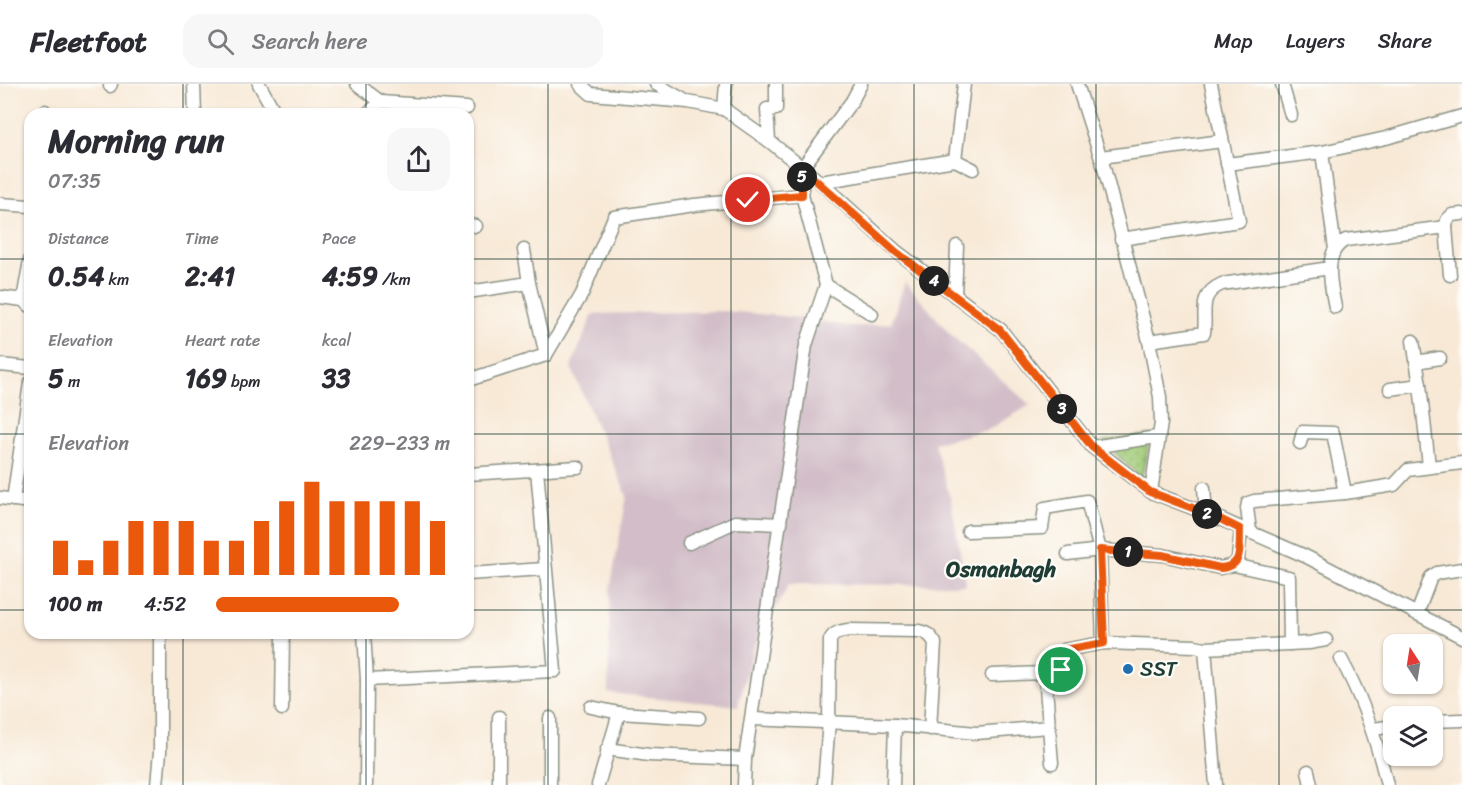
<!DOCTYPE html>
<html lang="en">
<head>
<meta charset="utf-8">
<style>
	body { margin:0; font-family:Sriracha,sans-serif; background:#f7f7f7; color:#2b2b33; height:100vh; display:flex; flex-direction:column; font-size:22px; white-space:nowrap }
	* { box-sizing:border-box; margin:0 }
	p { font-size:20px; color:#7c7c81 }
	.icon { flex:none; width:33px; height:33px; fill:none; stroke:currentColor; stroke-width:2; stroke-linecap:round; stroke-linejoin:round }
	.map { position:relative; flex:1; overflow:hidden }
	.drawer { position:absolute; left:24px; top:24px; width:450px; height:531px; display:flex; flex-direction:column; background:#fff; border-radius:18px; box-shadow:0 2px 4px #0004 }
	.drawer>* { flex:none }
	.needle { width:39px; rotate:348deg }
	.buttons { position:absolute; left:1383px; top:550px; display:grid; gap:12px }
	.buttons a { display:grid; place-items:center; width:60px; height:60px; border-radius:12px; background:#fff; box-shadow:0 2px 4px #0004; font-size:30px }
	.pin { position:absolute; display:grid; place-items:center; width:51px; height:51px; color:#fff; margin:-26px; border:3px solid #fff; border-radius:50%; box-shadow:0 2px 6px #0007 }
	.km { position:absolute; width:30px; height:30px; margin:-15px; border-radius:50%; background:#222; color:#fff; font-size:16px; line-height:30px; text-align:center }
	.round { display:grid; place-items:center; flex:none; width:63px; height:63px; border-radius:18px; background:#f7f7f7 }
	.summary { display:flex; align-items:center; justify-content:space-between; height:102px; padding:0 24px }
	h1 { font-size:33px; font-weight:700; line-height:45px }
	.metrics { display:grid; grid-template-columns:repeat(3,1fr); gap:9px; height:102px; padding:6px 24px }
	.metrics div { display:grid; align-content:center }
	.metrics b { font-size:26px; font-weight:700 }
	.metrics small { font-size:16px; font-weight:400 }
	.metrics p { font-size:16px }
	.chart { height:168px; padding:12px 24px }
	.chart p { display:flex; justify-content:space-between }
	.chart svg { width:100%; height:108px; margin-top:6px; stroke:#ea580c; stroke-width:6 }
	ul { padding:0 24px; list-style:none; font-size:20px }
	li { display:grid; grid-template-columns:96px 72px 1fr; align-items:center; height:45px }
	li i { height:15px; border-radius:8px; background:#ea580c }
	header { display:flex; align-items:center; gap:36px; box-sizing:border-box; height:84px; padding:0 30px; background:#fff; border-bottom:2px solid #e1e1e2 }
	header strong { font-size:28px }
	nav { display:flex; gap:33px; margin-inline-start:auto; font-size:21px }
	.search { width:420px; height:54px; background:#f7f7f7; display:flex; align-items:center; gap:15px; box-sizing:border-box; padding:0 21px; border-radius:18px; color:#7c7c81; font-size:22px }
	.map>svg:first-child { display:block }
	.industrial { fill:#d2bdc8 }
	.grass { fill:url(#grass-dots); stroke:#608456; stroke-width:1.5 }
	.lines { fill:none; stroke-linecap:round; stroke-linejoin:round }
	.minor-casing { stroke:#8c9386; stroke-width:15 }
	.minor { stroke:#fff; stroke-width:12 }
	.route-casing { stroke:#fff; stroke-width:12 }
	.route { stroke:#ea580c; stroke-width:8 }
	.grid { fill:none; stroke:#1f3d34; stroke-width:1.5; stroke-opacity:0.55 }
	.poi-dot { fill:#1f6fb2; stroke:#fdfcf7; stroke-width:2 }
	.labels { text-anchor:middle; stroke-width:4.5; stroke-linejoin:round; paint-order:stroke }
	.poi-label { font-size:21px; fill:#1f3d34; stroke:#fdfcf7; text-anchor:start }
	.neighbourhood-label { font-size:22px; font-weight:bold; fill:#1f3d34; stroke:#fdfcf7 }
</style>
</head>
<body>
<header>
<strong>Fleetfoot</strong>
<div class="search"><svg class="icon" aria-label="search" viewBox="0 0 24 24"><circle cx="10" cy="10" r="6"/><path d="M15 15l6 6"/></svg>Search here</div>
<nav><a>Map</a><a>Layers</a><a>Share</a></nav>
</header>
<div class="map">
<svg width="1462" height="701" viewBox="0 0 1462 701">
	<defs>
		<pattern id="grass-dots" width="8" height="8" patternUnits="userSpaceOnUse" patternTransform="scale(1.5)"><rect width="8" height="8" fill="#a1cb77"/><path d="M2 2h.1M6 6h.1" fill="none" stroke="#83a662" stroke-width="1.8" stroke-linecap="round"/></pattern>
	</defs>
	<rect width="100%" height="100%" fill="#fdfcf7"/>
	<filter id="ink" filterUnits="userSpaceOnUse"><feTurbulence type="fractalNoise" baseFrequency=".0167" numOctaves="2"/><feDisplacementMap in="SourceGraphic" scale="12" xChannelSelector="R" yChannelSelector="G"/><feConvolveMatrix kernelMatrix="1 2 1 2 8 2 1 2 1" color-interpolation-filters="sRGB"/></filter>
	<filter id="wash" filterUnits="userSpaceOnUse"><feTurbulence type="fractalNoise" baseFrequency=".008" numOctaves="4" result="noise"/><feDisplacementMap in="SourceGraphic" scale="24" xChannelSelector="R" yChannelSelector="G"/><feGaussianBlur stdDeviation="1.35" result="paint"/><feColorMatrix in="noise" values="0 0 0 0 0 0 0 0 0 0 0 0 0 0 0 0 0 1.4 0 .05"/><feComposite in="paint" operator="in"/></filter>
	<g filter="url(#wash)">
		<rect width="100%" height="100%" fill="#f8e9d7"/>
		<path class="industrial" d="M905 198 950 250 1030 321 988 346 934 359 951 417 966 501 789 500 753 566 738 622 608 609 610 506 627 412 571 283 593 230 725 227 802 234 853 243 891 239Z"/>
		<path class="grass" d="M1151 351 1141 394 1103 357Z"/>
	</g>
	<g filter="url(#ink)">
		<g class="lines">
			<g class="minor-casing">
				<g id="minor">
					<path d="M194 0 195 30"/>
					<path d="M259 0 273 25V30"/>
					<path d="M357 0 381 18"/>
					<path d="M580 0 591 10 688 18 724 25 769 57 820 98 896 167 1001 246 1092 363 1151 408 1213 432 1305 472 1462 553"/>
					<path d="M656 0 684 16"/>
					<path d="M1077 0 1104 84 1149 257 1160 313 1161 339 1151 408"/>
					<path d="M1282 0 1291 31"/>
					<path d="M110 2 111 0"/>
					<path d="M724 25 726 0"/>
					<path d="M45 27V30"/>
					<path d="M367 30 381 18 467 24"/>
					<path d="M769 57 767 25H776V0"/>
					<path d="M1322 68 1335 165"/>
					<path d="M1101 73 1222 57"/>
					<path d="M955 76 973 85"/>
					<path d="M1227 80 1322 68 1386 54 1462 32"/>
					<path d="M820 98 955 76 964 0"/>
					<path d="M0 120 30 122"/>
					<path d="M468 141 476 142"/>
					<path d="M1446 143 1447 136 1452 131 1462 130"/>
					<path d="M1121 155 1239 137 1211 0"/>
					<path d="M524 166 529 199 546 271"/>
					<path d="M826 201 872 230"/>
					<path d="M468 208 529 199"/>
					<path d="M955 212 957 162"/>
					<path d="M0 213 23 216 30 222"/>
					<path d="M23 216 30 176"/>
					<path d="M1335 223C1331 203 1322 166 1346 156L1446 143 1450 191"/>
					<path d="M1149 257 1204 249C1207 228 1197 211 1222 200L1330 184"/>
					<path d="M1413 257 1420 301 1429 382"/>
					<path d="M1416 278 1440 274"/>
					<path d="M0 281 30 284"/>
					<path d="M468 296 546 271 582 210 614 133 694 121 802 111"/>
					<path d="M1390 305 1420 301"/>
					<path d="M1300 359 1303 348 1333 349 1345 409"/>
					<path d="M1092 363 1157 353"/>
					<path d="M468 390 578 383"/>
					<path d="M1204 404 1206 430"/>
					<path d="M0 414 30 418"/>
					<path d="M13 416 30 299"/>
					<path d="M968 447 1042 444 1045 424 1087 417 1100 466 1163 471 1220 484 1234 481 1238 475 1241 445"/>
					<path d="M1250 447 1247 424 1248 419 1254 417 1345 409 1394 401 1408 386 1462 379"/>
					<path d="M689 459 735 438 781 440"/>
					<path d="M1068 470 1100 466 1103 559 1195 562 1205 564 1216 701"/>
					<path d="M1234 481 1289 493 1290 560"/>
					<path d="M468 490 545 485"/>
					<path d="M1417 530 1431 493 1437 489 1462 485"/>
					<path d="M364 549 367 596 366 701"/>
					<path d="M1205 564 1309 559 1326 556"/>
					<path d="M1341 575C1363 615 1377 657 1387 701"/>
					<path d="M992 591 1045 589"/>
					<path d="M367 596 555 587 537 386"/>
					<path d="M591 623 619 629 699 634"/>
					<path d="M282 625 283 549"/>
					<path d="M499 633V701"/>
					<path d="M550 634V701"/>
					<path d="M752 635 895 641 976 649 1049 643 1045 589 1061 586V569L1064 566 1103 559"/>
					<path d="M1432 637 1462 636"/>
					<path d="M1049 643 1052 679"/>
					<path d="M1373 645 1394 642"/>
					<path d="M607 665 649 671 745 675"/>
					<path d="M1308 687 1311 701"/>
					<path d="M157 701 160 668V549"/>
					<path d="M598 701 619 629"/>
					<path d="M744 701 745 675 806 261 826 201 802 111V84L852 17 861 0"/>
					<path d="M824 701 829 637 830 556C834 548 841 547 849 546L919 547C928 549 931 552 935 559L930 645"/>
					<path d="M893 701 895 641"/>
				</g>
			</g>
			<use href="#minor" class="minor"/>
		</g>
	</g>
	<g class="lines" filter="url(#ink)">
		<g class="route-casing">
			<path id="route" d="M748 116 802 111V84L896 168 1000 246 1092 363 1150 408 1214 432 1240 445C1239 464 1244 483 1220 484L1162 471 1100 466 1104 559 1064 566 1061 569V586"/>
		</g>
		<use href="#route" class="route"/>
	</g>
	<path class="grid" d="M183 0V30M366 0V30M548 0V701M731 0V701M914 0V701M1096 0V701M1279 0V701M0 175H30M468 175H1462M0 350H30M468 350H1462M0 526H30M468 526H1462M183 549V701M366 549V701"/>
	<circle class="poi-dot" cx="1128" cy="585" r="6"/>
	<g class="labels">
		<g class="poi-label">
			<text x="1140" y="592">SST</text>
		</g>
		<g class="neighbourhood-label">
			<text x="1001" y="493">Osmanbagh</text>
		</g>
	</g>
</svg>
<div class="buttons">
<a><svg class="needle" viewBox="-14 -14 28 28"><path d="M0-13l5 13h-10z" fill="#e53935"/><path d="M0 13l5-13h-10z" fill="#7c7c81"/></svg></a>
<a><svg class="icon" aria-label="layers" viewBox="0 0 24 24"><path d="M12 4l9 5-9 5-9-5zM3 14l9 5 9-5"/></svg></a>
</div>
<div class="pin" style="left:1061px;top:586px;background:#1e9e55"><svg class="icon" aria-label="arrive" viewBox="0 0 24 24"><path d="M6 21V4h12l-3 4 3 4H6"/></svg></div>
<div class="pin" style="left:748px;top:116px;background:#d93025"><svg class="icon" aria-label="check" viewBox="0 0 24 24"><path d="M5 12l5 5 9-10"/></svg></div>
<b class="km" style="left:1128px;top:468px">1</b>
<b class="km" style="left:1207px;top:430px">2</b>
<b class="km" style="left:1062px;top:325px">3</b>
<b class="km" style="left:934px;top:197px">4</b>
<b class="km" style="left:802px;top:93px">5</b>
<section class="drawer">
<div class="summary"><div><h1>Morning run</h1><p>07:35</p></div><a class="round"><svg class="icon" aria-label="share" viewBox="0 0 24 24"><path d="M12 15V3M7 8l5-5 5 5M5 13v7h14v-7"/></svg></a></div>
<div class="metrics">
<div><p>Distance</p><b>0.54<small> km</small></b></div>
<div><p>Time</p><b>2:41</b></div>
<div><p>Pace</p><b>4:59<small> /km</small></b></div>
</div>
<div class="metrics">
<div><p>Elevation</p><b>5<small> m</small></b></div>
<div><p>Heart rate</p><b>169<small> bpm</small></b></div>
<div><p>kcal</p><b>33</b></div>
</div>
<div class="chart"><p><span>Elevation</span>229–233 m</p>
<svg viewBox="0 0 160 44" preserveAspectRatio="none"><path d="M5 44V30M15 44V38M25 44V30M35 44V22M45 44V22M55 44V22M65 44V30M75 44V30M85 44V22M95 44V14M105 44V6M115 44V14M125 44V14M135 44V14M145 44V14M155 44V22"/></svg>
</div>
<ul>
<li><b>100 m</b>4:52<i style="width:78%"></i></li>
</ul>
</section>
</div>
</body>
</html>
